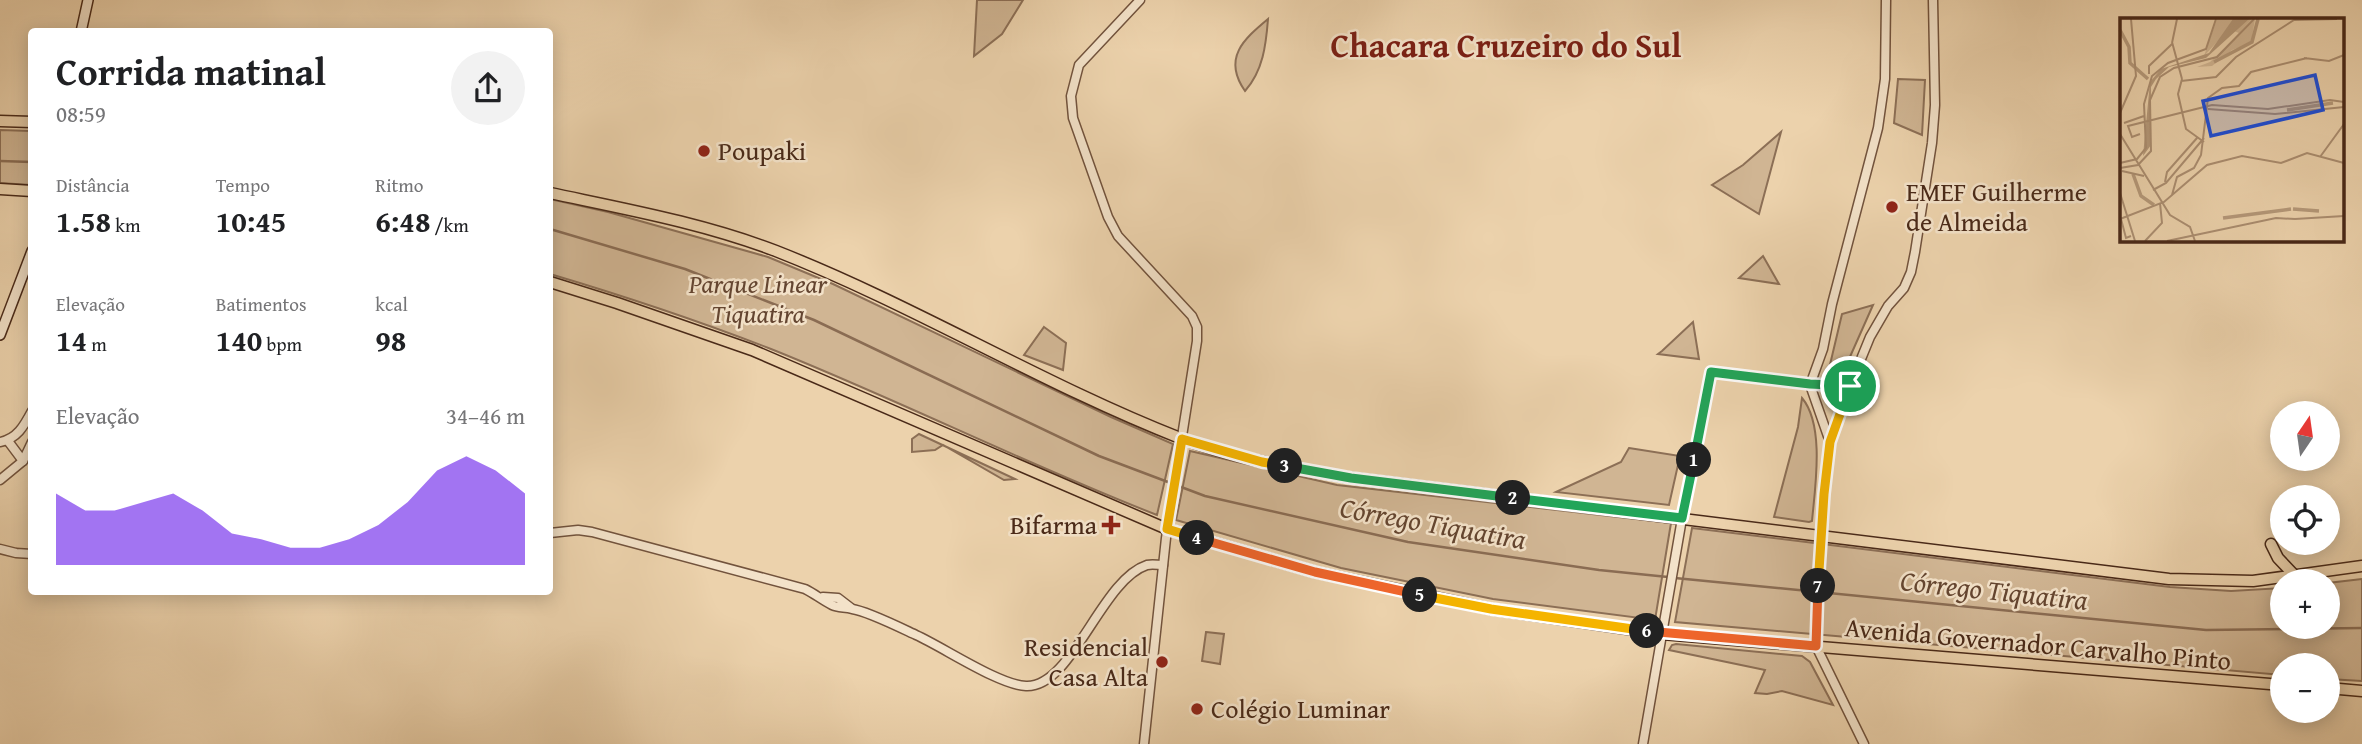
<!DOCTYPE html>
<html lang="pt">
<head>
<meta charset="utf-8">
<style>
	body { margin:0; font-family:"Gentium Book Plus",serif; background:#f2f2f2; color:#202124; height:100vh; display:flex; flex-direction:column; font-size:26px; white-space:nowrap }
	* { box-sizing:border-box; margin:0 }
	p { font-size:23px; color:#757577 }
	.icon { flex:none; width:38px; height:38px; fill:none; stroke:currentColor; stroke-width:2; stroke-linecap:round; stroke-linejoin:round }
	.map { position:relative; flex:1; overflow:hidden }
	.panel { position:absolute; left:28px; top:28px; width:525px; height:567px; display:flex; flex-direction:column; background:#fff; border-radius:7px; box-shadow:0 4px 18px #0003 }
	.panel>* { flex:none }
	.needle { width:46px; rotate:13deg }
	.tools { position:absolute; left:2270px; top:401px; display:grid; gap:14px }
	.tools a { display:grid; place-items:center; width:70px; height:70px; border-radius:50%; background:#fff; box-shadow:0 4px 18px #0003; font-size:35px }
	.pin { position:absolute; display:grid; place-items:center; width:60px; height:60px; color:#fff; margin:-30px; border:4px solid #fff; border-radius:50%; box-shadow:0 2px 7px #0007 }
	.km { position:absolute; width:35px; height:35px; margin:-18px; border-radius:50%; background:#222; color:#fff; font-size:19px; line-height:35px; text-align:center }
	.round { display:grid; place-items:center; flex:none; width:74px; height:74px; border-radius:37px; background:#f2f2f2 }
	.overview { display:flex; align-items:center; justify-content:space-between; height:119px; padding:0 28px }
	h1 { font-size:38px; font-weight:700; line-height:52px }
	.figures { display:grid; grid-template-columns:repeat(3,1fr); gap:10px; height:119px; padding:7px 28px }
	.figures div { display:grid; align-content:center }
	.figures b { font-size:30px; font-weight:700 }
	.figures small { font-size:19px; font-weight:400 }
	.figures p { font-size:19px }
	.chart { height:196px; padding:14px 28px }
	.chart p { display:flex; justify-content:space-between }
	.chart svg { width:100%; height:126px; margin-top:7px; fill:#7c3aed; opacity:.7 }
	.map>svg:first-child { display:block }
	.green { fill:#d0b593; stroke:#8c6f56; stroke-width:2 }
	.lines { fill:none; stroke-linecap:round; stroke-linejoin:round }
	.stream { stroke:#8a6c53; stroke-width:2.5 }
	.tertiary-casing { stroke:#72533d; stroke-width:11 }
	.secondary-casing { stroke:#492918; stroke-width:12 }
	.primary-casing { stroke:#492918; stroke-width:13 }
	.tertiary { stroke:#f3e2c9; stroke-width:8 }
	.secondary { stroke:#f3e2c9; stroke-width:9 }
	.primary { stroke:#ecd2ac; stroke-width:10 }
	.split-1-casing { stroke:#fff; stroke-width:14 }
	.split-2-casing { stroke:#fff; stroke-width:14 }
	.split-3-casing { stroke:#fff; stroke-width:14 }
	.split-4-casing { stroke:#fff; stroke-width:14 }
	.split-5-casing { stroke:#fff; stroke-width:14 }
	.split-6-casing { stroke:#fff; stroke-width:14 }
	.split-7-casing { stroke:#fff; stroke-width:14 }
	.split-8-casing { stroke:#fff; stroke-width:14 }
	.split-1 { stroke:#22a559; stroke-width:9 }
	.split-2 { stroke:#22a559; stroke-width:9 }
	.split-3 { stroke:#22a559; stroke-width:9 }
	.split-4 { stroke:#f5b400; stroke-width:9 }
	.split-5 { stroke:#f0652b; stroke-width:9 }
	.split-6 { stroke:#f5b400; stroke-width:9 }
	.split-7 { stroke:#f0652b; stroke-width:9 }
	.split-8 { stroke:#f5b400; stroke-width:9 }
	.poi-dot { fill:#8f2418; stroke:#f3e2c9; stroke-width:2.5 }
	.labels { text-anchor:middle; stroke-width:5; stroke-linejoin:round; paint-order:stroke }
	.poi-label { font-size:26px; fill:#492918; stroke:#f3e2c9; text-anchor:start }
	.park-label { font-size:26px; font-style:italic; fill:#644531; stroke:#f3e2c9 }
	.street-label { font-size:26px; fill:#492918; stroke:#f3e2c9 }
	.water-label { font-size:28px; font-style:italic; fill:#644530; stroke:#f3e2c9 }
	.district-label { font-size:33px; font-weight:bold; fill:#7a1f14; stroke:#f3e2c9 }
	.inset-river { fill:none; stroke:#b5997a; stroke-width:3.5 }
	.inset-road { fill:none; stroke:#ab8e71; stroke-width:2 }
	.view { fill:#1d4ed8; fill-opacity:0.15; stroke:#1d4ed8; stroke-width:3.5 }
	.inset-edge { fill:none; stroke:#492918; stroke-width:3.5 }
</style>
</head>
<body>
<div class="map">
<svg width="2362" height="744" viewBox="0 0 2362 744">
	<rect width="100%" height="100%" fill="#ecd2ac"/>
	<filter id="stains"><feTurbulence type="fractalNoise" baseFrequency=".00286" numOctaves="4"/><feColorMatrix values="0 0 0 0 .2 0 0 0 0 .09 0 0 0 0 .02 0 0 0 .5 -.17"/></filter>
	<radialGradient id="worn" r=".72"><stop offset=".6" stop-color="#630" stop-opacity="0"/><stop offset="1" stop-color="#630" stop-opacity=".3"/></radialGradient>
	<g class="green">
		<path d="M977 0H1023L1002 34 974 56Z"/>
		<path d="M1268 19C1266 45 1263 71 1245 91 1222 58 1244 39 1268 19Z"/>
		<path d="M1898 79 1925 80 1922 135 1894 123Z"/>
		<path d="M0 130 31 131V185L0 183Z"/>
		<path d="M1781 132 1759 214 1712 185 1743 165Z"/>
		<path d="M550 199 608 212 768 257 833 284 1111 417 1173 444 1157 515C1026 464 901 401 771 349 699 321 624 296 550 274Z"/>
		<path d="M1763 256 1779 284 1739 278Z"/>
		<path d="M1873 305 1841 377 1831 378 1828 373 1842 314Z"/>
		<path d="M1693 322 1699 359 1658 354 1662 351Z"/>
		<path d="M1044 327 1066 343 1063 370 1024 355Z"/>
		<path d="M1802 398C1825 425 1815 488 1812 521L1809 522 1774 517 1798 427Z"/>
		<path d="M919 434 1015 479 1004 480 943 445 935 450 912 452V439Z"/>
		<path d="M1629 448 1680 456 1669 505 1556 492 1621 462Z"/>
		<path d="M1190 451 1337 485 1671 523 1655 620 1493 599 1341 568 1176 520Z"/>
		<path d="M1692 528 2170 587 2231 591 2282 588V626H2328V583L2362 579V681L2328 679V665H2282V675L1675 622Z"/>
		<path d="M1206 632 1224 634 1220 664 1202 661Z"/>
		<path d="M1676 644 1802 656 1810 662 1833 705 1782 691 1767 694 1755 693 1765 670 1669 650 1672 645Z"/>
	</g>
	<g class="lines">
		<g class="stream">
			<path d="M0 161 32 162"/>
			<path d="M550 229 685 269 814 320 1099 456 1205 496 1408 542 1599 570 1668 577"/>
			<path d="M1675 578 2206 630 2362 628"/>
		</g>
		<g class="tertiary-casing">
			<g id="tertiary">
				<path d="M1140 0 1079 65 1071 96 1073 118 1108 217 1118 236 1192 316 1197 327V341L1166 538 1144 744"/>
				<path d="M8 441 23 461"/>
				<path d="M0 442C17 439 24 426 32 411"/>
				<path d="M1830 442 1810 385 1823 349 1832 304 1878 128 1885 79 1886 0"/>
				<path d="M0 480 23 461 32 442"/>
				<path d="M550 533 578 530 592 532 805 589C815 594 822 600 832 605 838 608 845 607 852 609 867 611 901 628 916 635 943 647 999 685 1026 686 1072 688 1101 580 1147 565 1152 564 1158 565 1163 565"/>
				<path d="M0 549 16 553 32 554"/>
				<path d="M823 597 838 598 851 608"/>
				<path d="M1643 744 1684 507 1711 372 1810 385H1850"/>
				<path d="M1864 744 1816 646 1824 494 1830 442 1841 408 1870 337 1888 306 1904 288 1911 272 1915 252 1932 143 1935 105 1933 0"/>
			</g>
		</g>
		<g class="secondary-casing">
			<g id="secondary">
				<path d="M81 32 88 0"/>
				<path d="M0 335 32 251"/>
			</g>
		</g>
		<g class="primary-casing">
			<g id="primary">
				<path d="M0 121 32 122"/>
				<path d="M0 189 32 191"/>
				<path d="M550 193C625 209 703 223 776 251 914 305 1042 384 1180 438 1235 459 1294 468 1351 478L2169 579 2253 581 2362 566"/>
				<path d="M550 282 617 303 752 350 1167 529 1315 572 1491 609 1662 634 2282 685"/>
				<path d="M2271 544 2278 558 2295 576"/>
				<path d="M2328 688 2362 691"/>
			</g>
		</g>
		<use href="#tertiary" class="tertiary"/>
		<use href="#secondary" class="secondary"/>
		<use href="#primary" class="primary"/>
	</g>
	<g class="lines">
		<g class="split-1-casing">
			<path id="split-1" d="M1694 460 1711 372 1810 384 1850 386"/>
		</g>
		<g class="split-2-casing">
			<path id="split-2" d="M1513 498 1682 518 1694 460"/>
		</g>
		<g class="split-3-casing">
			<path id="split-3" d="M1285 466 1351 478 1513 498"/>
		</g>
		<g class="split-4-casing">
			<path id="split-4" d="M1197 538 1167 529 1182 439 1262 462 1285 466"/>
		</g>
		<g class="split-5-casing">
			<path id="split-5" d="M1197 538 1315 572 1420 595"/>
		</g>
		<g class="split-6-casing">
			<path id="split-6" d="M1420 595 1491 609 1647 631"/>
		</g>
		<g class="split-7-casing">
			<path id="split-7" d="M1647 631 1816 646 1818 586"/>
		</g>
		<g class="split-8-casing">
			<path id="split-8" d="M1818 586 1824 494 1830 442 1850 386"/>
		</g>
		<use href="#split-1" class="split-1"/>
		<use href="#split-2" class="split-2"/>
		<use href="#split-3" class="split-3"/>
		<use href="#split-4" class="split-4"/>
		<use href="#split-5" class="split-5"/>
		<use href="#split-6" class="split-6"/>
		<use href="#split-7" class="split-7"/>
		<use href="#split-8" class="split-8"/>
	</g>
	<g class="poi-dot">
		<circle cx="704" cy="151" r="7"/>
		<circle cx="1892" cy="207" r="7"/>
		<path d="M1107.5 514.5h7v7h7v7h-7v7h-7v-7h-7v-7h7z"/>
		<circle cx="1162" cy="662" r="7"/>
		<circle cx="1197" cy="709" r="7"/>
	</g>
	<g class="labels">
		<g class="poi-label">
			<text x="718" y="160">Poupaki</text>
			<text x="1906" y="201">EMEF Guilherme<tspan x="1906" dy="30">de Almeida</tspan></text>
			<text x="1097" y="534" text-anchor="end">Bifarma</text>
			<text x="1148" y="656" text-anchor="end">Residencial<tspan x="1148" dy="30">Casa Alta</tspan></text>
			<text x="1211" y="718">Colégio Luminar</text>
		</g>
		<g class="park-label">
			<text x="758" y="293">Parque Linear<tspan x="758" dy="30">Tiquatira</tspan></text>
		</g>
		<g class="street-label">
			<text transform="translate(2038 644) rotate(5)" y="9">Avenida Governador Carvalho Pinto</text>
		</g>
		<g class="water-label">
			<text transform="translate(1433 523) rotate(10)" y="10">Córrego Tiquatira</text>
			<text transform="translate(1994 590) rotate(6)" y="10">Córrego Tiquatira</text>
		</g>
		<g class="district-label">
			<text x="1506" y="57">Chacara Cruzeiro do Sul</text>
		</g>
	</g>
	<g transform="translate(2120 18)">
		<rect width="224" height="224" fill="#ecd2ac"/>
		<path d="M97 1H132L119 15 109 11 84 38ZM135 1 131 25 112 32 92 48 77 49 90 44Z" fill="#d0b593"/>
		<path d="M113 1H129L86 40 49 49 36 61 31 69V127L23 138 30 64 41 51 89 35Z" fill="#b5997a"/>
		<path class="inset-river" d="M0 12 9 29 10 45 28 61M94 44 132 24 138 1M167 92 213 85M13 156 21 178 34 187M173 191 199 193M103 200 171 191"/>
		<path class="inset-road" d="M52 24 62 61M52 25 57 1M184 40 209 43 224 37M29 56V48L52 26M62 61 58 76 66 111 84 124M61 63 96 59 116 39 174 2 217 1M88 91 155 96 224 89M0 95 16 58 11 1M4 105 24 98M0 116 50 197 70 209 75 223M20 116 12 119 8 108 92 87 148 91 210 82 224 84M200 139 224 106M0 145 17 141 26 130 24 86 32 58 48 45 86 31 96 1M0 150 18 147 31 133 30 82 40 59 54 50 97 39 134 1M2 153 24 158M45 164 47 154 77 120M33 172 46 165 84 120M0 175 15 223M52 177 57 159 74 150 81 137 88 80 102 70 119 68 131 54 187 40M0 201 44 184 87 147 122 138 161 145 187 135 224 145M1 201 6 220 11 218M175 201 224 198M25 223 42 205 40 185M47 223 156 200 175 201"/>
		<path class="view" d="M195 57 203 92 91 118 83 83Z"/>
		<rect width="224" height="224" class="inset-edge"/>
	</g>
	<rect width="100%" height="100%" filter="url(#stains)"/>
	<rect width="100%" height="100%" fill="url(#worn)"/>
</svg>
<div class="tools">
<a><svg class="needle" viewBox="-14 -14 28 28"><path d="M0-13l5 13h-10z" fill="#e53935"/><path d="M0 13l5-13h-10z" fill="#757577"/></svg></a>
<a><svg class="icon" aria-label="locate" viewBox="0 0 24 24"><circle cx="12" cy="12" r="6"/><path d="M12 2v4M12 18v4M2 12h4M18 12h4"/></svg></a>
<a>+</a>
<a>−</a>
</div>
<div class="pin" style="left:1850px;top:386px;background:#1e9e55"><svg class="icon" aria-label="arrive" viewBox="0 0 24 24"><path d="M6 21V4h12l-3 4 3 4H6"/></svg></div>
<b class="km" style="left:1694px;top:460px">1</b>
<b class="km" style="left:1513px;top:498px">2</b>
<b class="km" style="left:1285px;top:466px">3</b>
<b class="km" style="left:1197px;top:538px">4</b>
<b class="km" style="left:1420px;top:595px">5</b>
<b class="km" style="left:1647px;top:631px">6</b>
<b class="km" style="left:1818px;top:586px">7</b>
<section class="panel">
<div class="overview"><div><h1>Corrida matinal</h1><p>08:59</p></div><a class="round"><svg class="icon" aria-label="share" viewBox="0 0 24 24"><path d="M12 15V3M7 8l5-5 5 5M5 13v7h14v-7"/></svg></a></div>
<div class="figures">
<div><p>Distância</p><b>1.58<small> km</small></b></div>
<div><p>Tempo</p><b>10:45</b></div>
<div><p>Ritmo</p><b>6:48<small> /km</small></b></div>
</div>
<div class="figures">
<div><p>Elevação</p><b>14<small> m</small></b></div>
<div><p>Batimentos</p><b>140<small> bpm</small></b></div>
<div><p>kcal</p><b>98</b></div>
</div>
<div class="chart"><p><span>Elevação</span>34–46 m</p>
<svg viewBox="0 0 160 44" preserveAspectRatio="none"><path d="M0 44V19L10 25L20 25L30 22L40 19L50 25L60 33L70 35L80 38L90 38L100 35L110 30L120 22L130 11L140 6L150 11L160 19V44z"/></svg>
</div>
</section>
</div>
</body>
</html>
